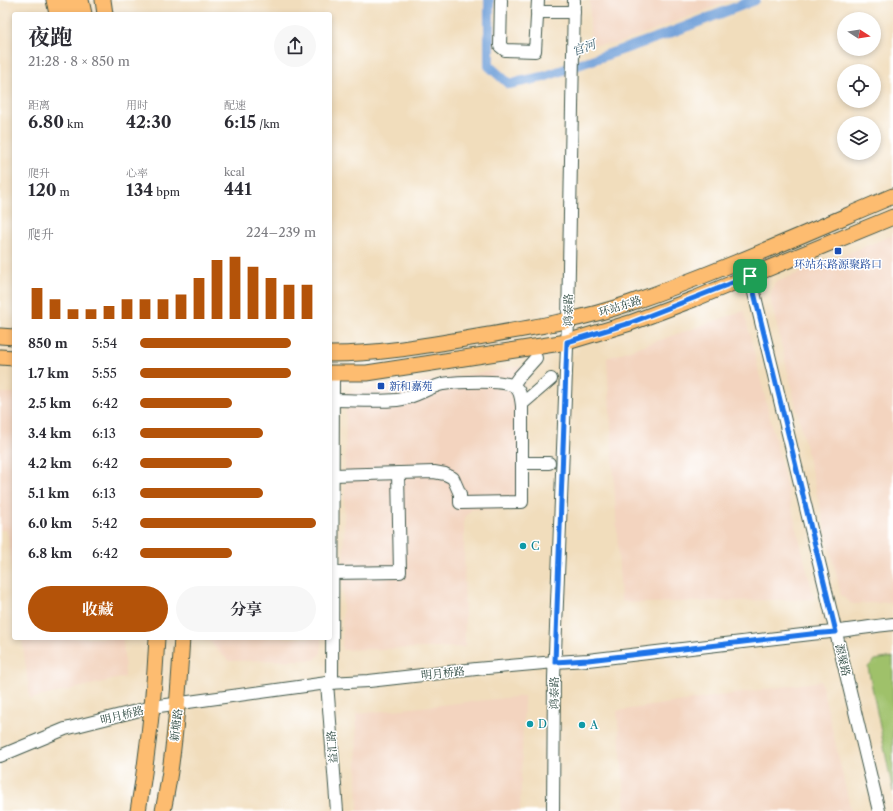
<!DOCTYPE html>
<html lang="zh">
<head>
<meta charset="utf-8">
<style>
	body { margin:0; font-family:"Libre Caslon Text","Noto Serif SC",serif; background:#f7f7f7; color:#2b2b33; height:100vh; display:flex; flex-direction:column; font-size:15px; white-space:nowrap }
	* { box-sizing:border-box; margin:0 }
	p { font-size:13px; color:#7c7c81 }
	.icon { flex:none; width:22px; height:22px; fill:none; stroke:currentColor; stroke-width:2; stroke-linecap:round; stroke-linejoin:round }
	.map { position:relative; flex:1; overflow:hidden }
	.panel { position:absolute; left:12px; top:12px; width:320px; height:628px; display:flex; flex-direction:column; background:#fff; border-radius:4px; box-shadow:0 2px 6px #0003 }
	.panel>* { flex:none }
	.needle { width:26px; rotate:102deg }
	.fabs { position:absolute; left:837px; top:12px; display:grid; gap:8px }
	.fabs a { display:grid; place-items:center; width:44px; height:44px; border-radius:50%; background:#fff; box-shadow:0 2px 6px #0003; font-size:20px }
	.pin { position:absolute; display:grid; place-items:center; width:34px; height:34px; color:#fff; margin:-17px; border-radius:8px; box-shadow:0 2px 6px #0006 }
	.round { display:grid; place-items:center; flex:none; width:42px; height:42px; border-radius:21px; background:#f7f7f7 }
	.head { display:flex; align-items:center; justify-content:space-between; height:68px; padding:0 16px }
	h1 { font-size:22px; font-weight:700; line-height:30px }
	.figures { display:grid; grid-template-columns:repeat(3,1fr); gap:6px; height:68px; padding:4px 16px }
	.figures div { display:grid; align-content:center }
	.figures b { font-size:17px; font-weight:700 }
	.figures small { font-size:11px; font-weight:400 }
	.figures p { font-size:11px }
	.chart { height:112px; padding:8px 16px }
	.chart p { display:flex; justify-content:space-between }
	.chart svg { width:100%; height:72px; margin-top:4px; stroke:#b45309; stroke-width:6 }
	.cta { display:flex; gap:8px; margin-top:auto; padding:8px 16px }
	.cta a { flex:1; height:46px; border-radius:24px; background:#b45309; color:#fff; font-size:16px; font-weight:700; line-height:46px; text-align:center }
	.cta a+a { background:#f7f7f7; color:#2b2b33 }
	ul { padding:0 16px; list-style:none; font-size:13px }
	li { display:grid; grid-template-columns:64px 48px 1fr; align-items:center; height:30px }
	li i { height:10px; border-radius:5px; background:#b45309 }
	.map>svg:first-child { display:block }
	.built { fill:#f3d4bf }
	.green { fill:#9fc16a; stroke:#5f7f4f }
	.lines { fill:none; stroke-linecap:round; stroke-linejoin:round }
	.canal { stroke:#6e9fd8; stroke-width:10 }
	.minor-casing { stroke:#3e5548; stroke-width:14 }
	.major-casing { stroke:#3e5548; stroke-width:17 }
	.minor { stroke:#fff; stroke-width:12 }
	.major { stroke:#fdbc70; stroke-width:15 }
	.route-casing { stroke:#fff; stroke-width:8 }
	.route { stroke:#1a73e8; stroke-width:5 }
	.transit-dot { fill:#1a4fb4; stroke:#fff; stroke-width:1.5 }
	.culture-dot { fill:#0f9aa8; stroke:#fff; stroke-width:1.5 }
	.labels { text-anchor:middle; stroke-width:3; stroke-linejoin:round; paint-order:stroke }
	.transit-label { font-size:11px; fill:#164399; stroke:#fff }
	.street-label { font-size:11px; fill:#1f3d34; stroke:#fff }
	.culture-label { font-size:11px; fill:#0d838f; stroke:#fff; text-anchor:start }
	.water-label { font-size:12px; font-style:italic; fill:#3b5f6d; stroke:#fff }
</style>
</head>
<body>
<div class="map">
<svg width="893" height="811" viewBox="0 0 893 811">
	<rect width="100%" height="100%" fill="#fff"/>
	<filter id="ink" filterUnits="userSpaceOnUse"><feTurbulence type="fractalNoise" baseFrequency=".025" numOctaves="2"/><feDisplacementMap in="SourceGraphic" scale="8" xChannelSelector="R" yChannelSelector="G"/><feConvolveMatrix kernelMatrix="1 2 1 2 8 2 1 2 1" color-interpolation-filters="sRGB"/></filter>
	<filter id="wash" filterUnits="userSpaceOnUse"><feTurbulence type="fractalNoise" baseFrequency=".012" numOctaves="4" result="noise"/><feDisplacementMap in="SourceGraphic" scale="16" xChannelSelector="R" yChannelSelector="G"/><feGaussianBlur stdDeviation="0.9" result="paint"/><feColorMatrix in="noise" values="0 0 0 0 0 0 0 0 0 0 0 0 0 0 0 0 0 1.4 0 .05"/><feComposite in="paint" operator="in"/></filter>
	<g filter="url(#wash)">
		<rect width="100%" height="100%" fill="#f1ddbc"/>
		<g class="built">
			<path d="M590 0H733L616 44 590 45Z"/>
			<path d="M893 235V602L852 604 841 595 770 297 774 283Z"/>
			<path d="M744 311 814 599 639 603 621 601 607 358Z"/>
			<path d="M524 366 523 510 472 509 464 519 465 647 342 650 346 393Z"/>
			<path d="M0 393H14V581L7 530H0Z"/>
			<path d="M22 638H123L125 677 30 699Z"/>
			<path d="M207 638H321V653L315 660 229 661 218 651Z"/>
			<path d="M821 681 851 811H626L617 711Z"/>
			<path d="M524 696 520 811H358L356 714Z"/>
		</g>
		<path class="green" d="M893 657V792L868 667 875 660Z"/>
		<g class="lines">
			<path class="canal" d="M489 0V66L509 84 543 77 667 34 755 0"/>
		</g>
	</g>
	<g filter="url(#ink)">
		<g class="lines">
			<g class="minor-casing">
				<g id="minor">
					<path d="M501 0 500 46 505 50 535 51 538 0"/>
					<path d="M537 12H574"/>
					<path d="M750 276 879 811"/>
					<path d="M513 385 518 378 536 358"/>
					<path d="M522 404 551 379"/>
					<path d="M522 463H549"/>
					<path d="M333 475 434 472 445 474 453 478 460 494V503L522 502V406C521 399 521 391 515 387 505 379 455 382 443 384 426 388 415 398 397 400 376 402 354 400 333 400"/>
					<path d="M332 573 400 572 398 473"/>
					<path d="M327 683 337 811"/>
					<path d="M332 683 333 373"/>
					<path d="M0 756 65 729 152 707 327 683 369 681 476 669 555 662 588 660 811 634C839 632 866 627 893 624"/>
					<path d="M553 811 554 678 568 321 574 0"/>
				</g>
			</g>
			<g class="major-casing">
				<g id="major">
					<path d="M54 0 57 14"/>
					<path d="M68 0 71 14"/>
					<path d="M81 0 84 14"/>
					<path d="M103 0 105 14"/>
					<path d="M0 336 14 337"/>
					<path d="M330 354C383 354 436 344 489 335 536 327 584 319 630 303 719 272 806 233 893 196"/>
					<path d="M0 357 14 358"/>
					<path d="M330 373H367L567 342 630 323 694 299 893 217"/>
					<path d="M138 811C148 754 154 696 157 638"/>
					<path d="M163 811C175 754 178 696 182 638"/>
				</g>
			</g>
			<use href="#minor" class="minor"/>
			<use href="#major" class="major"/>
		</g>
	</g>
	<g class="lines" filter="url(#ink)">
		<g class="route-casing">
			<path id="route" d="M750 276 836 632 811 634 588 660 555 662 567 342 630 323Z"/>
		</g>
		<use href="#route" class="route"/>
	</g>
	<g class="transit-dot">
		<rect x="834" y="247" width="8" height="8" rx="2"/>
		<rect x="377" y="382" width="8" height="8" rx="2"/>
	</g>
	<g class="culture-dot">
		<circle cx="523" cy="546" r="4"/>
		<circle cx="530" cy="724" r="4"/>
		<circle cx="582" cy="725" r="4"/>
	</g>
	<g class="labels">
		<g class="transit-label">
			<text x="838" y="268">环站东路源聚路口</text>
			<text x="389" y="390" text-anchor="start">新和嘉苑</text>
		</g>
		<g class="street-label">
			<text transform="translate(620 306) rotate(-17)" y="4">环站东路</text>
			<text transform="translate(568 310) rotate(-89)" y="4">鸿泰路</text>
			<text transform="translate(843 660) rotate(77)" y="4">源聚路</text>
			<text transform="translate(443 673) rotate(-6)" y="4">明月桥路</text>
			<text transform="translate(554 693) rotate(-89)" y="4">鸿泰路</text>
			<text transform="translate(122 715) rotate(-14)" y="4">明月桥路</text>
			<text transform="translate(176 725) rotate(-83)" y="4">新塘路</text>
			<text transform="translate(332 747) rotate(-94)" y="4">益汇路</text>
		</g>
		<g class="culture-label">
			<text x="531" y="550">C</text>
			<text x="538" y="728">D</text>
			<text x="590" y="729">A</text>
		</g>
		<g class="water-label">
			<text transform="translate(584 48) rotate(-20)" y="4">官河</text>
		</g>
	</g>
</svg>
<div class="fabs">
<a><svg class="needle" viewBox="-14 -14 28 28"><path d="M0-13l5 13h-10z" fill="#e53935"/><path d="M0 13l5-13h-10z" fill="#7c7c81"/></svg></a>
<a><svg class="icon" aria-label="locate" viewBox="0 0 24 24"><circle cx="12" cy="12" r="6"/><path d="M12 2v4M12 18v4M2 12h4M18 12h4"/></svg></a>
<a><svg class="icon" aria-label="layers" viewBox="0 0 24 24"><path d="M12 4l9 5-9 5-9-5zM3 14l9 5 9-5"/></svg></a>
</div>
<div class="pin" style="left:750px;top:276px;background:#1e9e55"><svg class="icon" aria-label="arrive" viewBox="0 0 24 24"><path d="M6 21V4h12l-3 4 3 4H6"/></svg></div>
<section class="panel">
<div class="head"><div><h1>夜跑</h1><p>21:28 · 8 × 850 m</p></div><a class="round"><svg class="icon" aria-label="share" viewBox="0 0 24 24"><path d="M12 15V3M7 8l5-5 5 5M5 13v7h14v-7"/></svg></a></div>
<div class="figures">
<div><p>距离</p><b>6.80<small> km</small></b></div>
<div><p>用时</p><b>42:30</b></div>
<div><p>配速</p><b>6:15<small> /km</small></b></div>
</div>
<div class="figures">
<div><p>爬升</p><b>120<small> m</small></b></div>
<div><p>心率</p><b>134<small> bpm</small></b></div>
<div><p>kcal</p><b>441</b></div>
</div>
<div class="chart"><p><span>爬升</span>224–239 m</p>
<svg viewBox="0 0 160 44" preserveAspectRatio="none"><path d="M5 44V25M15 44V32M25 44V38M35 44V38M45 44V36M55 44V32M65 44V32M75 44V32M85 44V29M95 44V19M105 44V8M115 44V6M125 44V12M135 44V19M145 44V23M155 44V23"/></svg>
</div>
<ul>
<li><b>850 m</b>5:54<i style="width:86%"></i></li>
<li><b>1.7 km</b>5:55<i style="width:86%"></i></li>
<li><b>2.5 km</b>6:42<i style="width:52%"></i></li>
<li><b>3.4 km</b>6:13<i style="width:70%"></i></li>
<li><b>4.2 km</b>6:42<i style="width:52%"></i></li>
<li><b>5.1 km</b>6:13<i style="width:70%"></i></li>
<li><b>6.0 km</b>5:42<i style="width:100%"></i></li>
<li><b>6.8 km</b>6:42<i style="width:52%"></i></li>
</ul>
<div class="cta"><a>收藏</a><a>分享</a></div>
</section>
</div>
</body>
</html>
